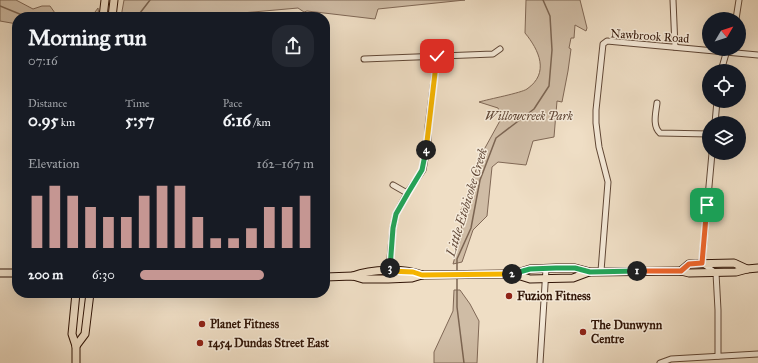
<!DOCTYPE html>
<html lang="en">
<head>
<meta charset="utf-8">
<style>
	body { margin:0; font-family:"IM FELL Great Primer",serif; background:#242831; color:#f1f3f6; height:100vh; display:flex; flex-direction:column; font-size:15px; white-space:nowrap }
	* { box-sizing:border-box; margin:0 }
	p { font-size:13px; color:#9ea1a6 }
	.icon { flex:none; width:22px; height:22px; fill:none; stroke:currentColor; stroke-width:2; stroke-linecap:round; stroke-linejoin:round }
	.map { position:relative; flex:1; overflow:hidden }
	.sheet { position:absolute; left:12px; top:12px; width:318px; height:286px; display:flex; flex-direction:column; background:#171b24; border-radius:16px; box-shadow:0 4px 16px #0002 }
	.sheet>* { flex:none }
	.needle { width:26px; rotate:51deg }
	.controls { position:absolute; left:702px; top:12px; display:grid; gap:8px }
	.controls a { display:grid; place-items:center; width:44px; height:44px; border-radius:50%; background:#171b24; box-shadow:0 4px 16px #0002; font-size:20px }
	.pin { position:absolute; display:grid; place-items:center; width:34px; height:34px; color:#fff; margin:-17px; border-radius:8px; box-shadow:0 2px 6px #0006 }
	.km { position:absolute; width:20px; height:20px; margin:-10px; border-radius:50%; background:#222; color:#fff; font-size:11px; line-height:20px; text-align:center }
	.round { display:grid; place-items:center; flex:none; width:42px; height:42px; border-radius:16px; background:#242831 }
	.overview { display:flex; align-items:center; justify-content:space-between; height:68px; padding:0 16px }
	h1 { font-size:22px; font-weight:700; line-height:30px }
	.figures { display:grid; grid-template-columns:repeat(3,1fr); gap:6px; height:68px; padding:4px 16px }
	.figures div { display:grid; align-content:center }
	.figures b { font-size:17px; font-weight:700 }
	.figures small { font-size:11px; font-weight:400 }
	.figures p { font-size:11px }
	.chart { height:112px; padding:8px 16px }
	.chart p { display:flex; justify-content:space-between }
	.chart svg { width:100%; height:72px; margin-top:4px; stroke:#c59692; stroke-width:6 }
	ul { padding:0 16px; list-style:none; font-size:13px }
	li { display:grid; grid-template-columns:64px 48px 1fr; align-items:center; height:30px }
	li i { height:10px; border-radius:5px; background:#c59692 }
	.map>svg:first-child { display:block }
	.green { fill:#cfbca5; stroke:#806856 }
	.lines { fill:none; stroke-linecap:round; stroke-linejoin:round }
	.stream { stroke:#7c6552; stroke-width:1.5 }
	.minor-casing { stroke:#604736; stroke-width:7 }
	.major-casing { stroke:#311507; stroke-width:9 }
	.minor { stroke:#f5ead9; stroke-width:5 }
	.major { stroke:#efdec5; stroke-width:7 }
	.split-1-casing { stroke:#fff; stroke-width:8 }
	.split-2-casing { stroke:#fff; stroke-width:8 }
	.split-3-casing { stroke:#fff; stroke-width:8 }
	.split-4-casing { stroke:#fff; stroke-width:8 }
	.split-5-casing { stroke:#fff; stroke-width:8 }
	.split-1 { stroke:#f0652b; stroke-width:5 }
	.split-2 { stroke:#22a559; stroke-width:5 }
	.split-3 { stroke:#f5b400; stroke-width:5 }
	.split-4 { stroke:#22a559; stroke-width:5 }
	.split-5 { stroke:#f5b400; stroke-width:5 }
	.poi-dot { fill:#8f2418; stroke:#f5ead9; stroke-width:1.5 }
	.labels { text-anchor:middle; stroke-width:3; stroke-linejoin:round; paint-order:stroke }
	.street-label { font-size:12px; fill:#311507; stroke:#f5ead9 }
	.park-label { font-size:12px; font-style:italic; fill:#604736; stroke:#f5ead9 }
	.poi-label { font-size:12px; font-weight:bold; fill:#311507; stroke:#f5ead9; text-anchor:start }
	.water-label { font-size:13px; font-style:italic; fill:#634a39; stroke:#f5ead9 }
</style>
</head>
<body>
<div class="map">
<svg width="758" height="363" viewBox="0 0 758 363">
	<rect width="100%" height="100%" fill="#efdec5"/>
	<filter id="stains"><feTurbulence type="fractalNoise" baseFrequency=".005" numOctaves="4"/><feColorMatrix values="0 0 0 0 .2 0 0 0 0 .09 0 0 0 0 .02 0 0 0 .5 -.17"/></filter>
	<radialGradient id="worn" r=".72"><stop offset=".6" stop-color="#630" stop-opacity="0"/><stop offset="1" stop-color="#630" stop-opacity=".3"/></radialGradient>
	<g class="green">
		<path d="M0 0H16L33 9 42 6H50L55 13 92 16 98 8 99 17H17V24L0 21Z"/>
		<path d="M124 0H465L378 9 375 19 307 11 304 12 298 8 197 17H121Z"/>
		<path d="M526 0H580L587 28 586 31 575 25 574 38H571L569 48 571 49 568 71 562 102 557 101 554 137 533 141 526 165 498 162 492 167 487 216 473 230 462 262 453 264 462 233 460 211 466 202 480 157 502 117 498 108 479 102C489 99 521 93 527 89 550 73 539 50 525 33Z"/>
		<path d="M454 290H460L470 304 479 321 477 363H434V352L453 311Z"/>
	</g>
	<g class="lines">
		<g class="stream">
			<path d="M0 6 27 17"/>
			<path d="M122 14 124 17"/>
			<path d="M130 17 140 13 150 0"/>
			<path d="M457 272V259L471 228 480 180 496 138 534 109 549 86 552 50 550 16 543 0"/>
			<path d="M457 276V307L464 363"/>
		</g>
		<g class="minor-casing">
			<g id="minor">
				<path d="M673 0 675 47"/>
				<path d="M736 19 739 0"/>
				<path d="M364 59 493 54 500 49"/>
				<path d="M721 71 727 50"/>
				<path d="M657 103C656 112 652 126 660 133L709 134"/>
				<path d="M715 123 717 101"/>
				<path d="M712 153 702 263 716 273 718 310V356"/>
				<path d="M393 185 407 193"/>
				<path d="M601 271 608 182 599 147 596 123V110L603 44 607 41 758 55"/>
				<path d="M388 279 393 228 396 214 407 193 423 170 428 142V127L437 56"/>
				<path d="M540 363 546 269"/>
				<path d="M660 363 671 359 758 354"/>
			</g>
		</g>
		<g class="major-casing">
			<g id="major">
				<path d="M103 17 105 0"/>
				<path d="M112 17 114 0"/>
				<path d="M681 271 689 264 734 263 747 269"/>
				<path d="M0 273H15L17 271"/>
				<path d="M514 274 530 279 573 278 589 272"/>
				<path d="M353 276C371 269 405 268 422 275"/>
				<path d="M325 277 353 276 363 279H388L412 278 422 275 514 274 530 269 556 268H575L590 272 681 271 689 273 736 272 747 269 758 268"/>
				<path d="M76 293 72 334 76 346V363"/>
				<path d="M76 346 85 334 90 293"/>
			</g>
		</g>
		<use href="#minor" class="minor"/>
		<use href="#major" class="major"/>
	</g>
	<g class="lines">
		<g class="split-1-casing">
			<path id="split-1" d="M637 271H681L689 264 702 263 707 205"/>
		</g>
		<g class="split-2-casing">
			<path id="split-2" d="M512 274 530 269 556 268H575L590 272 637 271"/>
		</g>
		<g class="split-3-casing">
			<path id="split-3" d="M390 268 389 271 413 272 422 275 512 274"/>
		</g>
		<g class="split-4-casing">
			<path id="split-4" d="M390 268 393 228 396 214 408 193 422 170 426 150"/>
		</g>
		<g class="split-5-casing">
			<path id="split-5" d="M426 150 437 56"/>
		</g>
		<use href="#split-1" class="split-1"/>
		<use href="#split-2" class="split-2"/>
		<use href="#split-3" class="split-3"/>
		<use href="#split-4" class="split-4"/>
		<use href="#split-5" class="split-5"/>
	</g>
	<g class="poi-dot">
		<circle cx="509" cy="296" r="4"/>
		<circle cx="202" cy="324" r="4"/>
		<circle cx="583" cy="332" r="4"/>
		<circle cx="200" cy="343" r="4"/>
	</g>
	<g class="labels">
		<g class="street-label">
			<text transform="translate(650 36) rotate(4)" y="4">Nawbrook Road</text>
		</g>
		<g class="park-label">
			<text x="529" y="120">Willowcreek Park</text>
		</g>
		<g class="poi-label">
			<text x="517" y="300">Fuzion Fitness</text>
			<text x="210" y="328">Planet Fitness</text>
			<text x="591" y="329">The Dunwynn<tspan x="591" dy="14">Centre</tspan></text>
			<text x="208" y="347">1454 Dundas Street East</text>
		</g>
		<g class="water-label">
			<text transform="translate(466 202) rotate(-73)" y="5">Little Etobicoke Creek</text>
		</g>
	</g>
	<rect width="100%" height="100%" filter="url(#stains)"/>
	<rect width="100%" height="100%" fill="url(#worn)"/>
</svg>
<div class="controls">
<a><svg class="needle" viewBox="-14 -14 28 28"><path d="M0-13l5 13h-10z" fill="#e53935"/><path d="M0 13l5-13h-10z" fill="#9ea1a6"/></svg></a>
<a><svg class="icon" aria-label="locate" viewBox="0 0 24 24"><circle cx="12" cy="12" r="6"/><path d="M12 2v4M12 18v4M2 12h4M18 12h4"/></svg></a>
<a><svg class="icon" aria-label="layers" viewBox="0 0 24 24"><path d="M12 4l9 5-9 5-9-5zM3 14l9 5 9-5"/></svg></a>
</div>
<div class="pin" style="left:707px;top:205px;background:#1e9e55"><svg class="icon" aria-label="arrive" viewBox="0 0 24 24"><path d="M6 21V4h12l-3 4 3 4H6"/></svg></div>
<div class="pin" style="left:437px;top:56px;background:#d93025"><svg class="icon" aria-label="check" viewBox="0 0 24 24"><path d="M5 12l5 5 9-10"/></svg></div>
<b class="km" style="left:637px;top:271px">1</b>
<b class="km" style="left:512px;top:274px">2</b>
<b class="km" style="left:390px;top:268px">3</b>
<b class="km" style="left:426px;top:150px">4</b>
<section class="sheet">
<div class="overview"><div><h1>Morning run</h1><p>07:16</p></div><a class="round"><svg class="icon" aria-label="share" viewBox="0 0 24 24"><path d="M12 15V3M7 8l5-5 5 5M5 13v7h14v-7"/></svg></a></div>
<div class="figures">
<div><p>Distance</p><b>0.95<small> km</small></b></div>
<div><p>Time</p><b>5:57</b></div>
<div><p>Pace</p><b>6:16<small> /km</small></b></div>
</div>
<div class="chart"><p><span>Elevation</span>162–167 m</p>
<svg viewBox="0 0 160 44" preserveAspectRatio="none"><path d="M5 44V12M15 44V6M25 44V12M35 44V19M45 44V25M55 44V25M65 44V12M75 44V6M85 44V6M95 44V25M105 44V38M115 44V38M125 44V32M135 44V19M145 44V19M155 44V12"/></svg>
</div>
<ul>
<li><b>200 m</b>6:30<i style="width:71%"></i></li>
</ul>
</section>
</div>
</body>
</html>
